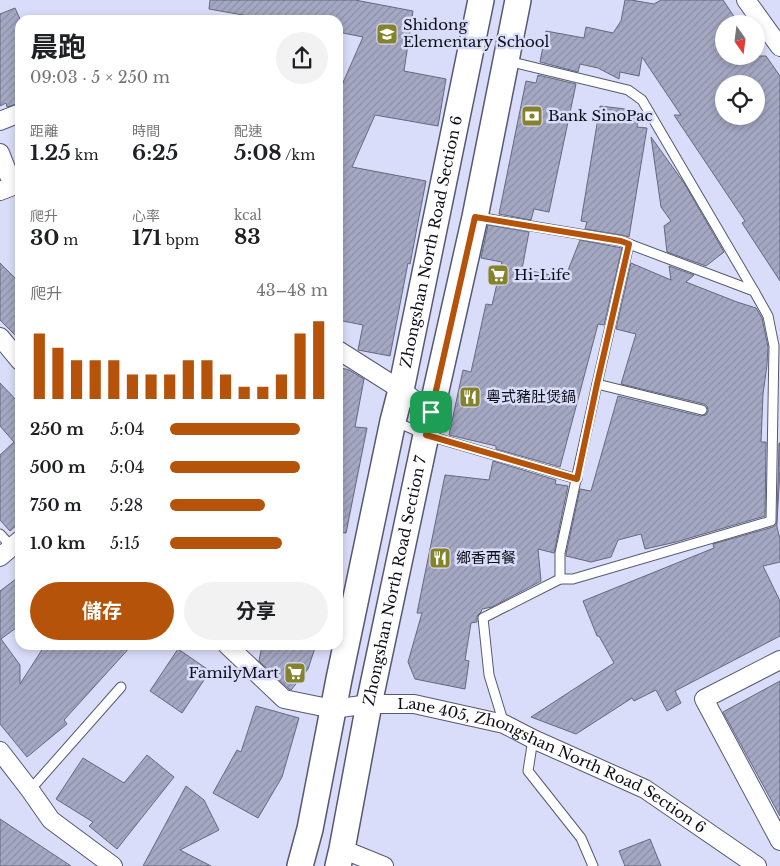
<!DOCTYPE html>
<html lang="zh-TW">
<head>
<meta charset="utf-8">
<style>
	body { margin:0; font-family:"Libre Baskerville","Noto Sans TC",serif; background:#f2f2f2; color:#202124; height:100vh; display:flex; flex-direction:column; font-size:19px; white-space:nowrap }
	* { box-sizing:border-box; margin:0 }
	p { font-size:16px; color:#757577 }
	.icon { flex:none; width:28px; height:28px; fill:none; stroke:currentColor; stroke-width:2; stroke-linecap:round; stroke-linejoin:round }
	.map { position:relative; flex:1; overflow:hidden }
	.side { position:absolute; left:15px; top:15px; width:328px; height:635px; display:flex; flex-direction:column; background:#fff; border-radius:15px; box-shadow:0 2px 8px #0003 }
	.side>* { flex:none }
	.needle { width:32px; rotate:166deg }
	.tools { position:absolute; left:715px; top:15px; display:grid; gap:10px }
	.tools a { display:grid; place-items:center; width:50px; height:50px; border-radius:50%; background:#fff; box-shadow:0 2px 8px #0003; font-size:25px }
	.pin { position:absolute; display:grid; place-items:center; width:42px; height:42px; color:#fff; margin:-21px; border-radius:10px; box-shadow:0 2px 8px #0006 }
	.round { display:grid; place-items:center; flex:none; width:52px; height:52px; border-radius:26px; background:#f2f2f2 }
	.overview { display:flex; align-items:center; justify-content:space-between; height:85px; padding:0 15px }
	h1 { font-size:28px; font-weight:700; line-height:38px }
	.metrics { display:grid; grid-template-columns:repeat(3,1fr); gap:8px; height:85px; padding:5px 15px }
	.metrics div { display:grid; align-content:center }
	.metrics b { font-size:21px; font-weight:700 }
	.metrics small { font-size:14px; font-weight:400 }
	.metrics p { font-size:14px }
	.chart { height:140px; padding:10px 15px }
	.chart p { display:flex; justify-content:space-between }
	.chart svg { width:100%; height:90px; margin-top:5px; stroke:#b45309; stroke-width:6 }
	.cta { display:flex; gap:10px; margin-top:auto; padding:10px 15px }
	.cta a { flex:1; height:58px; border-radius:30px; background:#b45309; color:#fff; font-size:20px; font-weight:700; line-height:58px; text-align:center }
	.cta a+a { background:#f2f2f2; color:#202124 }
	ul { padding:0 15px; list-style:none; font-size:16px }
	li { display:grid; grid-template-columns:80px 60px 1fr; align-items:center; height:38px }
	li i { height:12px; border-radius:6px; background:#b45309 }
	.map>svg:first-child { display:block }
	.building { fill:url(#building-hatch); stroke:#656880; fill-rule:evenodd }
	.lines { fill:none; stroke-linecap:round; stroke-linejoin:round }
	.service-casing { stroke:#575971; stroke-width:11 }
	.minor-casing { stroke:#575971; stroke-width:20 }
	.secondary-casing { stroke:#575971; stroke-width:28 }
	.service { stroke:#fff; stroke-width:9 }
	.minor { stroke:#fff; stroke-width:18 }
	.secondary { stroke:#fff; stroke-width:25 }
	.route-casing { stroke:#fff; stroke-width:10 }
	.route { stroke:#b45309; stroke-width:6 }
	.labels { text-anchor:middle; stroke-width:5; stroke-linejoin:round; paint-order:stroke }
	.poi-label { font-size:15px; fill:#0e0e18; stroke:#daddf9; text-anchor:start }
	.street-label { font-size:15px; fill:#0e0e18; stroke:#daddf9 }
</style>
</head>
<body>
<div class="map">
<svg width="780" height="866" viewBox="0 0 780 866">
	<defs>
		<pattern id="building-hatch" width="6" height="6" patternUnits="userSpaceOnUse" patternTransform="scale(1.25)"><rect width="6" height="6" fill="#a5a8c2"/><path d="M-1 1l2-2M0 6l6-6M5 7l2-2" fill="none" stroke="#8d8fa6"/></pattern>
	</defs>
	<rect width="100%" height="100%" fill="#daddf9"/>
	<g class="building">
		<path d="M210 0H355L413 11 404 71 446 79 438 126 375 115 352 167 426 181 410 264 408 263 390 356 358 350 363 325 338 320V94L363 37 338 32V20H271L209 9Z"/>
		<path d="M625 0H631L654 4 661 0H723L739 24H724V56H766L780 76V281L742 223 745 221 674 115H681L642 57 639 76 620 72 619 79 598 68 580 64 578 72 540 62 546 31 584 38 586 27 613 33 621 21ZM724 84H756V116H724Z"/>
		<path d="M15 8 20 19V103L7 107 6 103 0 106V14Z"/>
		<path d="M538 75 576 84 549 212 534 209 531 220 499 214 526 81 536 83Z"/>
		<path d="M600 106 634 110 633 118 638 119 637 127 647 128 629 237 622 235 585 229 587 222 581 221Z"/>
		<path d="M651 137 684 183 724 252 706 266 667 252 664 226 671 221 661 207Z"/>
		<path d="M488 225 529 232 522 269 565 278 580 240 622 248 604 325 598 324 560 467 496 449V446L449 435 463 370 471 372 486 304 492 305 502 262 481 258Z"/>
		<path d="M0 263 20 283V340L0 320Z"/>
		<path d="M631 263 671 280 669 266 694 275 686 282 737 302 756 308 762 318 768 347 767 365 763 394 761 442H766L765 516 676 542 645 549 641 534 618 540 611 557 591 562 566 556V554L580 489 591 491 618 396 700 416 706 415 708 411 707 406 704 404 621 384 636 334 616 329Z"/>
		<path d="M338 367 349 370 364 379 355 427 367 428 346 533 338 532Z"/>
		<path d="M0 383 20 404V522L10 531 0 520V455L14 442 0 426Z"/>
		<path d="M779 443H780V470L777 521Z"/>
		<path d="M493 461 556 480 555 484 568 486 554 553 538 549 541 581 492 607 482 609 481 612 477 616V622L471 623 465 660 469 661 465 689 415 679 408 662 422 613H417L445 475 489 480Z"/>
		<path d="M777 521V527L780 539V562L763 566 780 601V636L675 691 681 703 667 711 656 690 634 701 632 698 576 734 531 717 614 663 599 636H597L583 601 714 548 713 544 773 527 776 525Z"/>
		<path d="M20 576V625L1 639 20 665V684L45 645H132L64 720 67 724 27 757 0 724V591Z"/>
		<path d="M262 645H316L308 669 291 690 289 689 259 661Z"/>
		<path d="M178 649 210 671 182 713 150 691Z"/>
		<path d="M780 681V816L723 712Z"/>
		<path d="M256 706 299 718 282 777 258 818 213 793 237 750 241 752Z"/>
		<path d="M147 755 174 777 117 849 89 826 93 822 56 799 83 758 124 783Z"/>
		<path d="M186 786 204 800 219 830 180 850 211 866H143Z"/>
		<path d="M0 819 71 866H0Z"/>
		<path d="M650 839 661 866H625L619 851Z"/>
	</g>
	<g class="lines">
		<g class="service-casing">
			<g id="service">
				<path d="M508 61 628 90 642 100 754 291"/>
				<path d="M477 217 621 241 754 291 768 316 774 346 771 521 573 579H560L483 618 489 675 504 724"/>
				<path d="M597 384 702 410"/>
				<path d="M394 421 426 435 577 479"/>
				<path d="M0 534 12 547"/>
				<path d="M560 579V553L597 384 629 244"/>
				<path d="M533 739 528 771 581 838 593 866"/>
				<path d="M30 790 121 687"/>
			</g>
		</g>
		<g class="minor-casing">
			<g id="minor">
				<path d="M746 0 780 47"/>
				<path d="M0 121 20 113"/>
				<path d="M0 153 13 186 0 191"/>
				<path d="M0 337 20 361"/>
				<path d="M338 350 401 390 431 412"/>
				<path d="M0 557 20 540"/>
				<path id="s1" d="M227 645 284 699 333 709 369 704H414L504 724 533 739 645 789 757 866"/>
				<path d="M780 660 704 699 780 841"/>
				<path d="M0 751 30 790 51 820 113 866"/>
				<path d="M342 849 384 866"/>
			</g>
		</g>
		<g class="secondary-casing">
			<g id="secondary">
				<path id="s2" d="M300 866 310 829 339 679 393 421 401 390 481 0"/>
				<path id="s3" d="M338 866 342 849 369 704 426 435 475 217 518 0"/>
			</g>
		</g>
		<use href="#service" class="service"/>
		<use href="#minor" class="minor"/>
		<use href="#secondary" class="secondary"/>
	</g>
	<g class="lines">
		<g class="route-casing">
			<path id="route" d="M475 217 621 241 629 244 597 384 577 479 426 435Z"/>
		</g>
		<use href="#route" class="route"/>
	</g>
	<defs>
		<g id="school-square" transform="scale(1.125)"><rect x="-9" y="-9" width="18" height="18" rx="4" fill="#84822a" stroke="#daddf9"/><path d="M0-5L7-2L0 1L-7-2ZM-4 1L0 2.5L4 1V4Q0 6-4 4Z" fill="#fff"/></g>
		<g id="bank-square" transform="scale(1.125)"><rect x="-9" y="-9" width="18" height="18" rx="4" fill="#84822a" stroke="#daddf9"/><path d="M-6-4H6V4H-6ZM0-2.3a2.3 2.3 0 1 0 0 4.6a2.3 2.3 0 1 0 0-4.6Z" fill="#fff"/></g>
		<g id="supermarket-square" transform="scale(1.125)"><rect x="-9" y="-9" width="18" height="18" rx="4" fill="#84822a" stroke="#daddf9"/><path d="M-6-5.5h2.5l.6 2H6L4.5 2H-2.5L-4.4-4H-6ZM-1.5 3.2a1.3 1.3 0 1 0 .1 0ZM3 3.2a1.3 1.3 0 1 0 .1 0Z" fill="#fff"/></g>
		<g id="restaurant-square" transform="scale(1.125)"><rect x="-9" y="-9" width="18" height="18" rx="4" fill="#84822a" stroke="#daddf9"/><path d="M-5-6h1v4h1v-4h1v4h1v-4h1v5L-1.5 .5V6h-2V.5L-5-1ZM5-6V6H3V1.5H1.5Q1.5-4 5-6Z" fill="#fff"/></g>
	</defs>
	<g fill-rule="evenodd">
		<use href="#school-square" x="387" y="34"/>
		<use href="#bank-square" x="532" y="116"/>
		<use href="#supermarket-square" x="498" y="275"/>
		<use href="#restaurant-square" x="470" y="397"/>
		<use href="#restaurant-square" x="440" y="558"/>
		<use href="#supermarket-square" x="295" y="673"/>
	</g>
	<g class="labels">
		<g class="poi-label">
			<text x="403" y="30">Shidong<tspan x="403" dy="17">Elementary School</tspan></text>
			<text x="548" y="121">Bank SinoPac</text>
			<text x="514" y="280">Hi-Life</text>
			<text x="486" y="402">粵式豬肚煲鍋</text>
			<text x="456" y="563">鄉香西餐</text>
			<text x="279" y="678" text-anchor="end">FamilyMart</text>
		</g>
		<g class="street-label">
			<text dy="5" stroke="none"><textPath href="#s2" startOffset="638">Zhongshan North Road Section 6</textPath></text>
			<text dy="5" stroke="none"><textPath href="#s3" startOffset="291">Zhongshan North Road Section 7</textPath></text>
			<text dy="5" stroke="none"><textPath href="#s1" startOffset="361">Lane 405, Zhongshan North Road Section 6</textPath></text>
		</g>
	</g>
</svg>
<div class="tools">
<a><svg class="needle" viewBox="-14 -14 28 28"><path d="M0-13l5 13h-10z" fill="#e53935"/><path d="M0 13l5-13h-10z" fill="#757577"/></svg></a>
<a><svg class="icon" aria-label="locate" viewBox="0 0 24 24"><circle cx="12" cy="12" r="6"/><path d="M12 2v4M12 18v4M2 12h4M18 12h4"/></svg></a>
</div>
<div class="pin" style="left:431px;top:412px;background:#1e9e55"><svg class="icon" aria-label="arrive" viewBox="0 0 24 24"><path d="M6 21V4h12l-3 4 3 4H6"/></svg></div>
<section class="side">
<div class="overview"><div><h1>晨跑</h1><p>09:03 · 5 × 250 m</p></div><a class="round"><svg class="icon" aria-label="share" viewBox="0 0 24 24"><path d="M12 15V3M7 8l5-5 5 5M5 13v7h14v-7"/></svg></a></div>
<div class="metrics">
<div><p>距離</p><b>1.25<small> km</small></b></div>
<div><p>時間</p><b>6:25</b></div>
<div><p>配速</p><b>5:08<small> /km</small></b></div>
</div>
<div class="metrics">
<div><p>爬升</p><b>30<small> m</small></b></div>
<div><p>心率</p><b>171<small> bpm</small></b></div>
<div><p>kcal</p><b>83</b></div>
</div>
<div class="chart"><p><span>爬升</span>43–48 m</p>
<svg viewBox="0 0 160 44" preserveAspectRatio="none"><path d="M5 44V12M15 44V19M25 44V25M35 44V25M45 44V25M55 44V32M65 44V32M75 44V32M85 44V25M95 44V25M105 44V32M115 44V38M125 44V38M135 44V32M145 44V12M155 44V6"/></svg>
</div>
<ul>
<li><b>250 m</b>5:04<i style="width:82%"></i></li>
<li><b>500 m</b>5:04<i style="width:82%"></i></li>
<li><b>750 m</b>5:28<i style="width:60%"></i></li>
<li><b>1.0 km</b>5:15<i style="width:71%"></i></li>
</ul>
<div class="cta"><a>儲存</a><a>分享</a></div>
</section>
</div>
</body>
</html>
